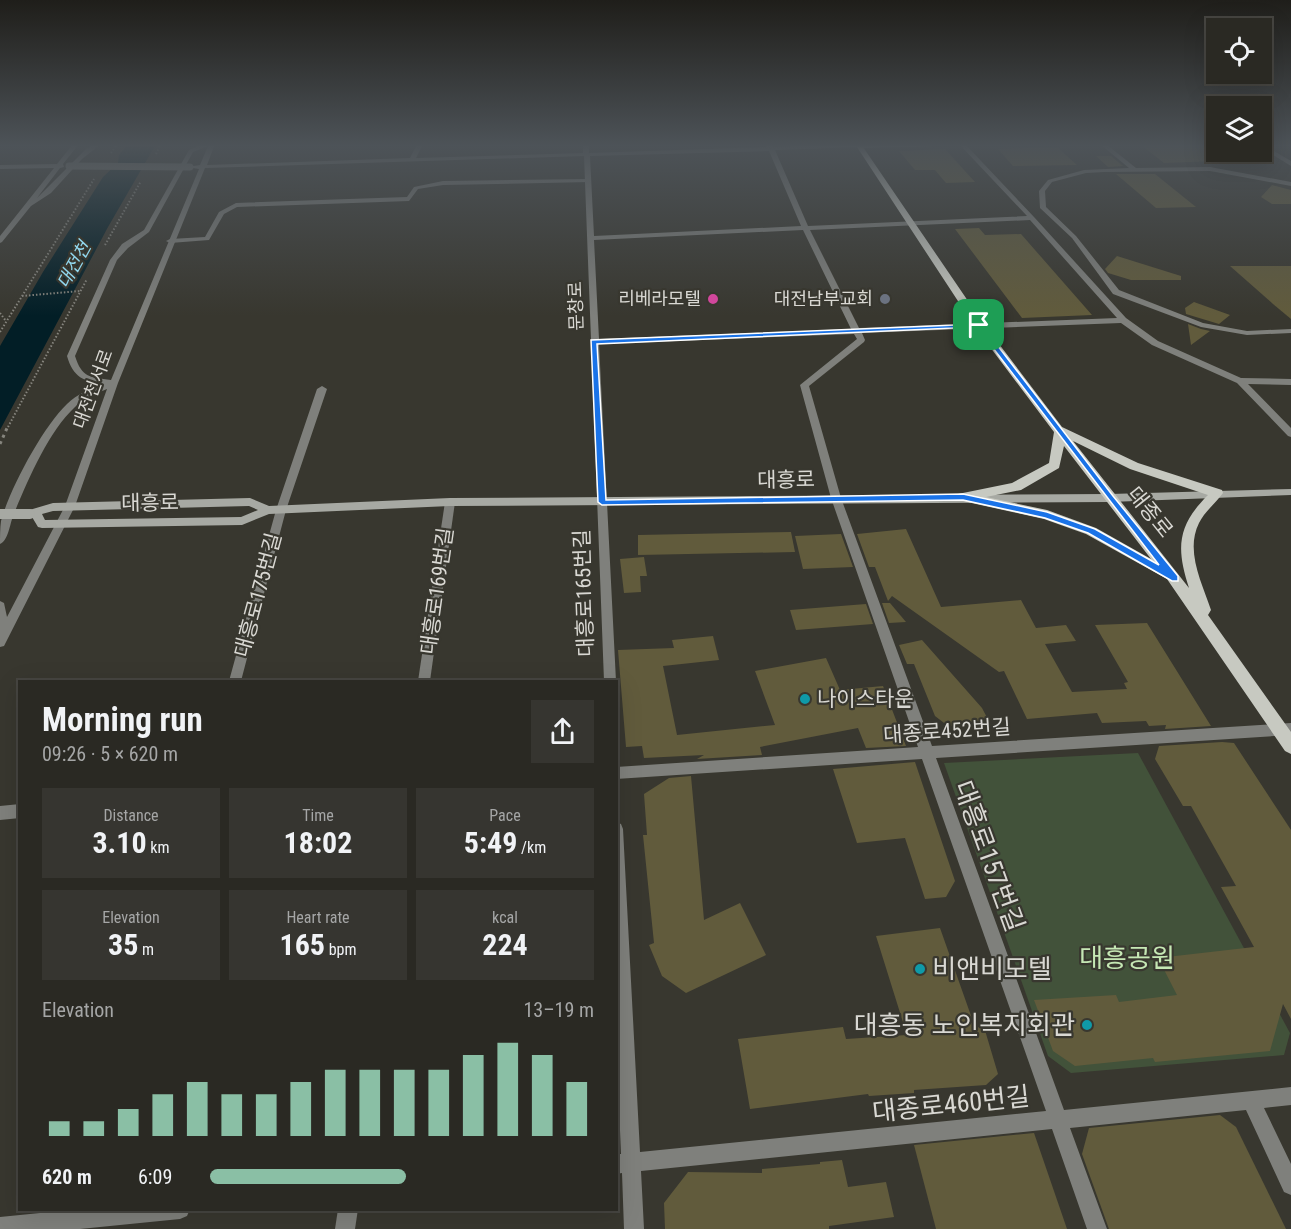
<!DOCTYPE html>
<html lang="en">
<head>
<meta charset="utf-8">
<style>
	body { margin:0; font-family:"Roboto Condensed","Noto Sans KR",sans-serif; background:#363530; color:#f1f3f6; height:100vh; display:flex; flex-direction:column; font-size:22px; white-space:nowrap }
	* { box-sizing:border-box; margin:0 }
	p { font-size:20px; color:#a5a6a6 }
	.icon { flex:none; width:33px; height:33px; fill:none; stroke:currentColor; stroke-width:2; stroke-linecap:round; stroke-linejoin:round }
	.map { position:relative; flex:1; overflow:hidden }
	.drawer { position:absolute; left:18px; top:680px; width:600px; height:531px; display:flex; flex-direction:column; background:#2a2923; border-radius:0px; box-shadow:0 6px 24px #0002,0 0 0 2px #464541 }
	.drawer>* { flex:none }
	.fabs { position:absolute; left:1206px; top:18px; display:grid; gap:12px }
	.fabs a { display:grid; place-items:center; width:66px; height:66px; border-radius:0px; background:#2a2923; box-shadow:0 6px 24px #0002,0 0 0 2px #464541; font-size:30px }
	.pin { position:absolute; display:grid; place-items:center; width:51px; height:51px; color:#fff; margin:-26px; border-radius:12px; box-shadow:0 3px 9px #0006 }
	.round { display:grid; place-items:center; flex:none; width:63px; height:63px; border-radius:0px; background:#363530 }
	.overview { display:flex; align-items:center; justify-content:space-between; height:102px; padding:0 24px }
	h1 { font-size:33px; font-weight:700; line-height:45px }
	.stats { display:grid; grid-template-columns:repeat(3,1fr); gap:9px; height:102px; padding:6px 24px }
	.stats div { display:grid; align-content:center; border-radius:0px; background:#363530; text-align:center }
	.stats b { font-size:30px; font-weight:700 }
	.stats small { font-size:16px; font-weight:400 }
	.stats p { font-size:16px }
	.chart { height:168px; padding:12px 24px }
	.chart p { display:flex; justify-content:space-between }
	.chart svg { width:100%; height:108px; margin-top:6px; stroke:#8abfa5; stroke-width:6 }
	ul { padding:0 24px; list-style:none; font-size:20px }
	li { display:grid; grid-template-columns:96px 72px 1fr; align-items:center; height:45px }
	li i { height:15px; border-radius:8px; background:#8abfa5 }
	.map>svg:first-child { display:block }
	.green { fill:#42523a }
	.water { fill:#021e26 }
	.building { fill:#615b3c }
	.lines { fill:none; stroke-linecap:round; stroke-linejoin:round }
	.path-far1 { stroke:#86857e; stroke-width:2; stroke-dasharray:1.5 2; stroke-linecap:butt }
	.path { stroke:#86857e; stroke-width:3; stroke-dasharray:3 4; stroke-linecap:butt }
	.service { fill:#7f807c; fill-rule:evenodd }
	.minor { fill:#7f807c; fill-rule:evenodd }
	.secondary { fill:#a7a9a3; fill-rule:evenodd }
	.primary { fill:#c7c9c1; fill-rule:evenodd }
	.minor-bridge { stroke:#7f807c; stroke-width:7 }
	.secondary-bridge { stroke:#a7a9a3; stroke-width:10 }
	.route { fill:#1a73e8; stroke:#fff; stroke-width:1.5; fill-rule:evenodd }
	.hotel-dot { fill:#d1479c; stroke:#38372f; stroke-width:2 }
	.worship-dot { fill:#6b7280; stroke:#38372f; stroke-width:2 }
	.culture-dot { fill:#0f9aa8; stroke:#38372f; stroke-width:2 }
	.labels { text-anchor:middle; stroke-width:4.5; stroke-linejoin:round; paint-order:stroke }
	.far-water-label { font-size:18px; font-style:italic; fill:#91d7ee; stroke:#38372f }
	.far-poi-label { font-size:18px; fill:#d9d8d3; stroke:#38372f; text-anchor:end }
	.far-street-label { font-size:18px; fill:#d9d8d3; stroke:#38372f }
	.street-label { font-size:21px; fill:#d9d8d3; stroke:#38372f }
	.poi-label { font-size:21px; fill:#d9d8d3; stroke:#38372f; text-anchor:start }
	.near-street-label { font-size:26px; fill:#d9d8d3; stroke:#38372f }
	.near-park-label { font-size:26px; fill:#c5e7b4; stroke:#38372f }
	.near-poi-label { font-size:26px; fill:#d9d8d3; stroke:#38372f; text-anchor:start }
</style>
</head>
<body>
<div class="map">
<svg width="1291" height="1229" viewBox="0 0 1291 1229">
	<rect width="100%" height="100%" fill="#38372f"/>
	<path class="green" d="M1138 753 1290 1033 1284 1055 1071 1073 1048 1056 944 763Z"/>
	<path class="water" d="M128 144H156L108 227 0 430V346L43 272 103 177 118 163 119 155Z"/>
	<g class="building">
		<path d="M1216 144V161L1164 163 1141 145Z"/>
		<path d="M1057 147 1077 165 1013 166 998 149Z"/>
		<path d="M945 149 975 182 946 183 935 170H915L899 151Z"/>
		<path d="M1096 156H1111L1123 166 1108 167Z"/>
		<path d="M1116 174H1155L1196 207 1156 208Z"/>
		<path d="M1272 185 1291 190V204H1272L1261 197Z"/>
		<path d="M979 228 985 235 1021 234 1092 315 1022 318 955 229Z"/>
		<path d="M1117 256 1181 276V280H1131L1108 273 1105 269Z"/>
		<path d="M1230 266H1291V319L1273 304Z"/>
		<path d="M1194 302 1230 315 1219 324 1186 314 1185 308Z"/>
		<path d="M1188 324 1201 329 1210 331 1191 345Z"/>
		<path d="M906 529 941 607 1021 600 1036 628 1066 625 1076 641 1045 644 1072 692 1127 689 1124 683 1128 682 1095 625 1147 623 1211 726 1165 729 1166 725 1149 726 1146 721 1102 723 1097 713 1027 719 1004 671 999 672 892 596 888 601 875 567H869L857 534Z"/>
		<path d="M791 532 795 552 638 555V535Z"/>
		<path d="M841 534 853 567 803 569 795 536Z"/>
		<path d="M644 557 647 576H640L641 592 624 593 620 559Z"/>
		<path d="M882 603H890L906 622 889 623Z"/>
		<path d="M866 604 873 624 796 630 790 610Z"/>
		<path d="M713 636 719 660 663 666 677 735 775 725 755 671 826 658 840 690 883 686 906 746 866 748 858 728 760 747 762 755 697 759 704 755 644 758 642 746 626 747 618 650 674 648 672 640Z"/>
		<path d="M922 640 982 708 992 727 948 726 935 716 914 664H907L899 645Z"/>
		<path d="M1222 742 1234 743 1291 830V1019L1283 1004 1270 1051 1155 1062 1153 1058 1075 1066 1053 1051 1034 1000 1116 995 1119 1002 1177 995 1158 958 1254 947 1221 887 1236 886 1191 806H1183L1155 759 1159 746Z"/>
		<path d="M915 762 955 881 946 897 925 899 905 838 857 843 833 769Z"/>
		<path d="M691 776 704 920 740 903 766 955 686 993 662 976 649 945 654 943 643 835H647L644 794 669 778Z"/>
		<path d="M940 928 975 1027H984L998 1074 986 1085 914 1090V1093L869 1096 868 1094 750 1109 738 1039 843 1027 846 1039 907 1035 876 936Z"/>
		<path d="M1220 1115 1236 1127 1286 1229H1109L1082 1154 1089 1128Z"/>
		<path d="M1034 1133 1067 1229H936L914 1145Z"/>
		<path d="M842 1160 848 1187 886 1182 894 1217 829 1226V1229H665L664 1203 688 1172 762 1173V1169L820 1164V1162Z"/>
	</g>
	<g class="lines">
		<g class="path-far1">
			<path d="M111 153 117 144"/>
			<path d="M156 154 161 144"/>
			<path d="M105 245 141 181"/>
			<path d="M22 296 80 291"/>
			<path d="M0 313 6 321"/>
			<path d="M0 332 94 179"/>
			<path d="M8 427 87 279"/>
		</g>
		<path class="path" d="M0 444 8 426"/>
		<g class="service">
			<path d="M1100 144H1106L1136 168 1210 167 1291 182V186L1210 171 1104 172 1086 173 1052 182 1045 191 1046 207 1076 236 1119 290 1203 323 1247 331 1291 329V333L1247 335 1201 327 1113 294 1072 238 1040 208 1039 191 1048 180 1084 170 1129 168Z"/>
			<path d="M588 179 590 180V182L443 185 418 189 409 201 237 207 224 214 209 240 170 243 166 241 170 239 205 237 219 212 236 203 407 197 414 187 443 181Z"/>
		</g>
		<g class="minor">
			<path d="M73 144H79L63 164 64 167 60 168 37 198 86 149 94 144H101L82 159 51 193 31 206 2 242 0 243V236L54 168 0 169V165L57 164Z"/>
			<path d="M203 144H215L207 165 410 158 417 144H423L416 158 583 153V144H589V153L767 147 766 144H772L773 147 860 144 862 147 775 150 808 226 1027 216 959 144H965L1034 217 1126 318 1158 341 1241 378 1291 379V385L1248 384 1291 428V437L1288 436 1237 383 1152 345 1121 323 862 333 865 340 864 342 809 386 841 498 932 746 1291 723V735L936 758 1064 1110 1291 1087V1105L1264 1108 1291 1164V1195L1284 1192 1246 1110 1070 1128 1107 1229H1087L1052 1129 641 1171 644 1229H624L622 1173 616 1174V1154H621L616 1035V822L621 824 623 829 640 1152 1046 1111 922 759 616 779V767L918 747 831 498 800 385 857 339 854 334 599 344 616 681H604L584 156 205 168 118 383 75 506 4 646 0 647V601L4 603 7 617 65 506 107 389C96 394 84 398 75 407 48 432 27 482 13 516 10 524 8 541 0 544 0 537 0 528 1 521 10 488 43 427 67 404 77 394 91 389 104 384 84 382 73 377 67 356L110 260 122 244 144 230 189 150ZM208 146 200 165 187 167 199 169 111 380C90 377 82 378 75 356L117 260 128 248 149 232 193 152ZM769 151 801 226 594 236 590 156ZM1030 220 1117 318 859 328 810 230ZM803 230 851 329 599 339 594 240Z"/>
			<path d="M1262 144 1291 161V166L1262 148Z"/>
			<path d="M322 386 327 389 286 510 241 681H229L276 510 317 389Z"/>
			<path d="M450 498 455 502 430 681H418L445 502Z"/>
			<path d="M20 804V818L0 820V806Z"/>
			<path d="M80 1209H190L187 1216 180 1219 80 1229H0V1217Z"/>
			<path d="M338 1209H358L355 1229H335Z"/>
		</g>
		<g class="secondary">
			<path d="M878 144H938L935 146 860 148 857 146Z"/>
			<path d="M1291 489V495L1110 502 450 506 269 514 242 525 42 528 38 527 32 517H26L25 514 26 511 53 503 250 498 269 506 450 498 1110 494ZM249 506 258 510 241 517 45 520 42 514 53 511Z"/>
		</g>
		<path class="primary" d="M855 144H861L983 323 1062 427 1138 463 1222 490 1223 493C1216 503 1205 511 1199 523 1185 551 1202 583 1211 610L1208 615 1291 732V754L1285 751 1167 579 1086 534 1044 519 958 500 956 497 958 494 1012 483 1049 463 1054 432 975 327ZM1073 441 1130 469 1208 495C1177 526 1176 548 1189 588ZM1064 446 1151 559 1096 528 1047 510 986 497 1021 490 1059 468Z"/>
		<path class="minor-bridge" d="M69 166 190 167"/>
		<path class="secondary-bridge" d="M0 514H30"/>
	</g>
	<linearGradient id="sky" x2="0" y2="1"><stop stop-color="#1f1e1a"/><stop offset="0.46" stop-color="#4d5358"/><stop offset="1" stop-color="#4d5358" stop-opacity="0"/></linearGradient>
	<rect width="1291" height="316" fill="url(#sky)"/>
	<path class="route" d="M981 324 1113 496 1178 576V581H1172L1088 533 1045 518 963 500 602 505 598 502 591 340ZM977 327 1159 565 1095 529 1047 512 963 494 606 500 597 344Z"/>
	<circle class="hotel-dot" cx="713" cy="299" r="6"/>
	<circle class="worship-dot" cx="885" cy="299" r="6"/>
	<g class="culture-dot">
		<circle cx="805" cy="699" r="6"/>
		<circle cx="920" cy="969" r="6"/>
		<circle cx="1087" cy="1025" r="6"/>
	</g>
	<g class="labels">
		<g class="far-water-label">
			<text transform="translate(74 265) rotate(-61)" y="6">대전천</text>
		</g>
		<g class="far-poi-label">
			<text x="701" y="305">리베라모텔</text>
			<text x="873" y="305">대전남부교회</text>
		</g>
		<g class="far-street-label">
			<text transform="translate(576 306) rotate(-92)" y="6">문창로</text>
			<text transform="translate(93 389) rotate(-70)" y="6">대전천서로</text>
		</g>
		<g class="street-label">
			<text transform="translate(786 480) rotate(-1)" y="7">대흥로</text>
			<text transform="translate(150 503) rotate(-1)" y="7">대흥로</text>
			<text transform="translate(1150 512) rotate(51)" y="7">대종로</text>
			<text transform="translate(437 591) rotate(-82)" y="7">대흥로169번길</text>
			<text transform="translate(584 593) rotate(-92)" y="7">대흥로165번길</text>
			<text transform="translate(258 595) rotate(-75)" y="7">대흥로175번길</text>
			<text transform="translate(947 731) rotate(-4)" y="7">대종로452번길</text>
		</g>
		<g class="poi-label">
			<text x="817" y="706">나이스타운</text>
		</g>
		<g class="near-street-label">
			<text transform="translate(989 856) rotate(70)" y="9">대흥로157번길</text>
			<text transform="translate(951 1104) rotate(-6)" y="9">대종로460번길</text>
		</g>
		<g class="near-park-label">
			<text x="1127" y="967">대흥공원</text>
		</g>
		<g class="near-poi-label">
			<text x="932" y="978">비앤비모텔</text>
			<text x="1075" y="1034" text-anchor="end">대흥동 노인복지회관</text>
		</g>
	</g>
</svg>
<div class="fabs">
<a><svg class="icon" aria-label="locate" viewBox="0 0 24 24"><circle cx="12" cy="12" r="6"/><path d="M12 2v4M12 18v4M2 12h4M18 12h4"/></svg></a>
<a><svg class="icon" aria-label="layers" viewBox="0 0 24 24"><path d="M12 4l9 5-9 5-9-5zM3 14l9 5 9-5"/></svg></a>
</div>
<div class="pin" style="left:979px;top:325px;background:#1e9e55"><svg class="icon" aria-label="arrive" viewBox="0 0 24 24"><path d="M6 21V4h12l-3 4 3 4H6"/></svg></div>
<section class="drawer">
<div class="overview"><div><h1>Morning run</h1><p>09:26 · 5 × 620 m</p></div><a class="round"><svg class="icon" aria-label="share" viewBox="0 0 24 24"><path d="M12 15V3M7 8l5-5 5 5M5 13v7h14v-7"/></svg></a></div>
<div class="stats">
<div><p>Distance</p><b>3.10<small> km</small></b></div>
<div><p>Time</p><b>18:02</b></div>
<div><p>Pace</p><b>5:49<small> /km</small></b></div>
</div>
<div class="stats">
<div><p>Elevation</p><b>35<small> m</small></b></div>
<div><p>Heart rate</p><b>165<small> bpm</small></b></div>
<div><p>kcal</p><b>224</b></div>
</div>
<div class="chart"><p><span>Elevation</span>13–19 m</p>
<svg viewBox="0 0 160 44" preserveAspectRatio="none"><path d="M5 44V38M15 44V38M25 44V33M35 44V27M45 44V22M55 44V27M65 44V27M75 44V22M85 44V17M95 44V17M105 44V17M115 44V17M125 44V11M135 44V6M145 44V11M155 44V22"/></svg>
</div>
<ul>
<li><b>620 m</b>6:09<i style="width:51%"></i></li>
</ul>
</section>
</div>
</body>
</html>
